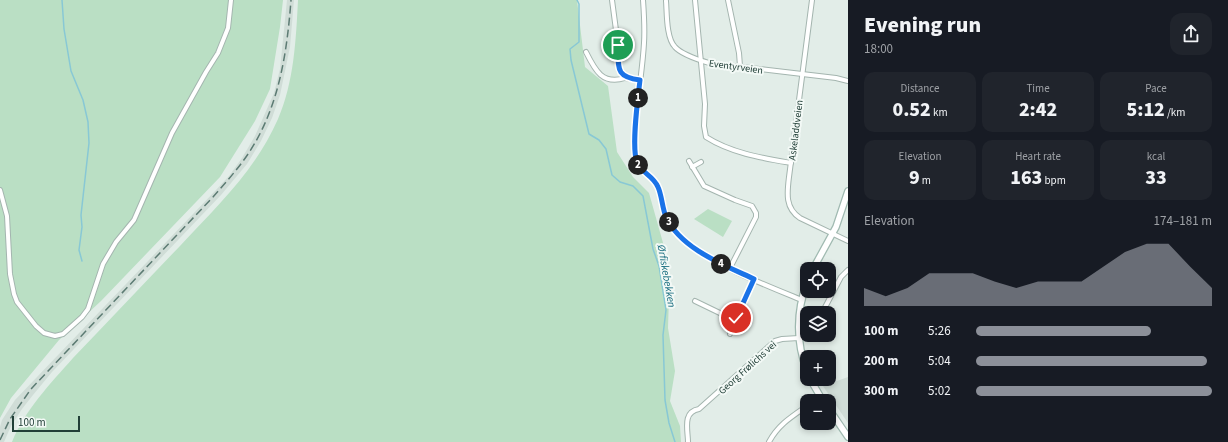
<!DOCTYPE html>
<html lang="en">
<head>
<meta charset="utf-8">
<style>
	body { margin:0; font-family:"Source Sans 3",sans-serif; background:#20242c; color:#f1f3f6; height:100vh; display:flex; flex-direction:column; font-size:15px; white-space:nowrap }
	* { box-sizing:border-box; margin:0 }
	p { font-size:13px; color:#9ea1a6 }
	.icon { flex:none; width:22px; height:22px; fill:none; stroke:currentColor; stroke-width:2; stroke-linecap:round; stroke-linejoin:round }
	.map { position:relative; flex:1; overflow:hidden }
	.side { display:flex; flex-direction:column; background:#171b24; width:380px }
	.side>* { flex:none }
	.tools { position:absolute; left:800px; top:262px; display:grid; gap:8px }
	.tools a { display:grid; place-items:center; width:36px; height:36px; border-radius:8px; background:#171b24; box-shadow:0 2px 6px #0003; font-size:20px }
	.scale { position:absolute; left:12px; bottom:10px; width:68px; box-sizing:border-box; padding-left:4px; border:2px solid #213f37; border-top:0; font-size:11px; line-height:14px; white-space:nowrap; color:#213f37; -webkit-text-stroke:3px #f3f9f6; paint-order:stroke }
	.pin { position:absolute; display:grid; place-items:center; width:34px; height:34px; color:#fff; margin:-17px; border:2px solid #fff; border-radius:50%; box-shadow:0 1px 4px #0007 }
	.km { position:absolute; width:20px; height:20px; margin:-10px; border-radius:50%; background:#222; color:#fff; font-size:11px; line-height:20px; text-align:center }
	.round { display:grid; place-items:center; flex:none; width:42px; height:42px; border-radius:12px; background:#20242c }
	.head { display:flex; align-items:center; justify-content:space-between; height:68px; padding:0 16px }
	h1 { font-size:22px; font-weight:800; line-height:30px }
	.figures { display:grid; grid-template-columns:repeat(3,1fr); gap:6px; height:68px; padding:4px 16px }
	.figures div { display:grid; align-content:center; border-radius:10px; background:#20242c; text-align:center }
	.figures b { font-size:20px; font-weight:800 }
	.figures small { font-size:11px; font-weight:400 }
	.figures p { font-size:11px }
	.chart { height:112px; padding:8px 16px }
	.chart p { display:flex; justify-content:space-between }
	.chart svg { width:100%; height:72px; margin-top:4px; fill:#8c9099; opacity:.7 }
	ul { padding:0 16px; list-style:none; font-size:13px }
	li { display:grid; grid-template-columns:64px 48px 1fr; align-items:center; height:30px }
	li i { height:10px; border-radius:5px; background:#8c9099 }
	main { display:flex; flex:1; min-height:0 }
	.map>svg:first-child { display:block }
	.built { fill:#d0ddd7 }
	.green { fill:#badfc4 }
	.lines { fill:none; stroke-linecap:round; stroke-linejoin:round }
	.stream { stroke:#88c8d5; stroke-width:1.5 }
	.street-casing { stroke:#a4b5af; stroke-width:6 }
	.secondary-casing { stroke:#a0bab1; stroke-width:8 }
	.street { stroke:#fff; stroke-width:4 }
	.secondary { stroke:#fff; stroke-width:5.5 }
	.rail { stroke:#5c7b73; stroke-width:1.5; stroke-dasharray:8 4; stroke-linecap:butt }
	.route-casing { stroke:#fff; stroke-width:8 }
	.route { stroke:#1a73e8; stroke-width:5 }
	.labels { text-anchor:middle; stroke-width:4; stroke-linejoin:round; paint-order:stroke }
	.street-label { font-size:10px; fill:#213f37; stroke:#f3f9f6 }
	.water-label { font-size:11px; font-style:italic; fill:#186d7f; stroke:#f3f9f6 }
</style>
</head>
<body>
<main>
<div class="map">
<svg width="848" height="442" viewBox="0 0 848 442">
	<rect width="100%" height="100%" fill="#e2ede8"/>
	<g class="built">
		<path d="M287 0H294L290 47 280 95 272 118 261 141 247 164 221 195 52 372 33 395 22 409 11 426 4 442H0V427L2 420 15 400 215 191 229 176 242 158 255 136 274 93 280 69Z"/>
		<path d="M848 377V423L823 386Z"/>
	</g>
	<g class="green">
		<path d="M0 0H283L280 27 270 89 255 121 220 177 101 301 59 340 11 398 0 418Z"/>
		<path d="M298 0H577L585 67 608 86 617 152 633 177 649 193 665 250 669 297 668 328 675 371 670 401 680 426 681 442H12C25 410 50 384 73 358 109 321 144 283 180 246 218 205 255 171 278 119 294 82 296 40 298 0Z"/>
		<path d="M708 209 732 221 723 237 694 219Z"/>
	</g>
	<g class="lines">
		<g class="stream">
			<path d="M62 0 64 29 71 71 83 100 88 122 89 143 81 215 82 227 79 250 82 261"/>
			<path d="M577 0 579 4V42L570 49 571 60 589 134 599 140 606 149 612 175 620 182 633 186 643 196 653 249 659 266 666 310 663 335 665 400 669 423 675 442"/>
		</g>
		<g class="street-casing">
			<g id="street">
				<path d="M612 0 618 45 619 70 625 78 640 80"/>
				<path d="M643 0C644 14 645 28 644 43 643 62 640 81 638 100 636 118 633 137 635 155 637 171 649 171 656 183 664 196 662 212 671 226 693 258 765 285 802 300"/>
				<path d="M695 0 705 104 704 126 706 137C731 153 762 158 791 163"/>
				<path d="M728 0 739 53 740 66"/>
				<path d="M812 0 789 177C787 193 785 208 800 218L848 241"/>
				<path d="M666 1C667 12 666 38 675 47 681 54 699 60 709 63L836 78 848 81"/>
				<path d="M586 52C595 70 602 85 625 78"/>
				<path d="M689 161 704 186 735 200 752 206 756 213V217L730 268"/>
				<path d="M692 167 701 162"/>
				<path d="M0 190 7 216 10 274 14 294 17 302 36 326 44 333 55 336 63 334 82 317 88 309 103 264 116 242 134 220 172 133 206 72 218 53 228 28 231 0"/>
				<path d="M695 301 726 316H736"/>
				<path d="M822 313 841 277 848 270"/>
				<path d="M799 315 807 316"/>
				<path d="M730 334 736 321V316L739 312 754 279"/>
				<path d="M816 401 821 398"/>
				<path d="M688 442C688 430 682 412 699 409L775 341 782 339 799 338"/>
				<path d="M769 442C778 425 791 417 807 406"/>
			</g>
		</g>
		<g class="secondary-casing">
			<g id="secondary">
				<path d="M813 269 836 227 848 191"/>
				<path d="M807 283C796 311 796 343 807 371"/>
				<path d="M810 379 823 401"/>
				<path d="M829 409 848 437"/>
			</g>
		</g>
		<use href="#street" class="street"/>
		<use href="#secondary" class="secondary"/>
		<path class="rail" d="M0 440 10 419 31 389 213 197C226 182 239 168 250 151 279 106 287 53 291 0"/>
	</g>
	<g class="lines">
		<g class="route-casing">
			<path id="route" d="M618 45C619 67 614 77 640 80 638 98 631 147 637 162 641 173 653 175 658 187 662 196 662 207 666 217 681 249 724 265 754 279L739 312 736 316V318"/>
		</g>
		<use href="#route" class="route"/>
	</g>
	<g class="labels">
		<g class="street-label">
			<text transform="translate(736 66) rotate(8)" y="4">Eventyrveien</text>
			<text transform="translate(795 130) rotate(-83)" y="4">Askeladdveien</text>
			<text transform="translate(747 367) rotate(-42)" y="4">Georg Frølichs vei</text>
		</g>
		<g class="water-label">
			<text transform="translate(667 276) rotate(80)" y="4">Ørfiskebekken</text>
		</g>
	</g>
</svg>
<div class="tools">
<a><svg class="icon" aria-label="locate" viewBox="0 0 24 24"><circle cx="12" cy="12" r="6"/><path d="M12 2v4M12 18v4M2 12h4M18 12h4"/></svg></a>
<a><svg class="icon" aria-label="layers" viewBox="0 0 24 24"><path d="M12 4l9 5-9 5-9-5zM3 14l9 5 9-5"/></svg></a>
<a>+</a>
<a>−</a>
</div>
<div class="scale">100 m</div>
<div class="pin" style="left:618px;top:45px;background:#1e9e55"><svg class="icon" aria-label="arrive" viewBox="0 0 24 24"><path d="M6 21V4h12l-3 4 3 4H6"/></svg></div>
<div class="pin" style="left:736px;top:318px;background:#d93025"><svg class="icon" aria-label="check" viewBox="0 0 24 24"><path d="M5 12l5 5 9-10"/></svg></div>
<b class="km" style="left:638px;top:98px">1</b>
<b class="km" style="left:638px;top:165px">2</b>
<b class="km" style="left:669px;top:222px">3</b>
<b class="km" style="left:721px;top:264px">4</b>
</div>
<section class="side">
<div class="head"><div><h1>Evening run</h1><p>18:00</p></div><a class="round"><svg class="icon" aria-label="share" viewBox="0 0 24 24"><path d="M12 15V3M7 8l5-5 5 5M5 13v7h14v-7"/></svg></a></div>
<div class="figures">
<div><p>Distance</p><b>0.52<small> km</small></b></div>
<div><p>Time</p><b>2:42</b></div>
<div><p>Pace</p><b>5:12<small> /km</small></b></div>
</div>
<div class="figures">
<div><p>Elevation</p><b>9<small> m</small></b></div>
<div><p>Heart rate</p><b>163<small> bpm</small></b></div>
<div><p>kcal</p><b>33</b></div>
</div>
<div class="chart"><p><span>Elevation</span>174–181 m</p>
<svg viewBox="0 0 160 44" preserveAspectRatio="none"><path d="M0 44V33L10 38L20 33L30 24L40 24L50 24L60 29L70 33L80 29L90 29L100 29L110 20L120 11L130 6L140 6L150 20L160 33V44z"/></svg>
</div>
<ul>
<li><b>100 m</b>5:26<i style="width:74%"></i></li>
<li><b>200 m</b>5:04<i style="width:98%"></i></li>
<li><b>300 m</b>5:02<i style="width:100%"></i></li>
</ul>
</section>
</main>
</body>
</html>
